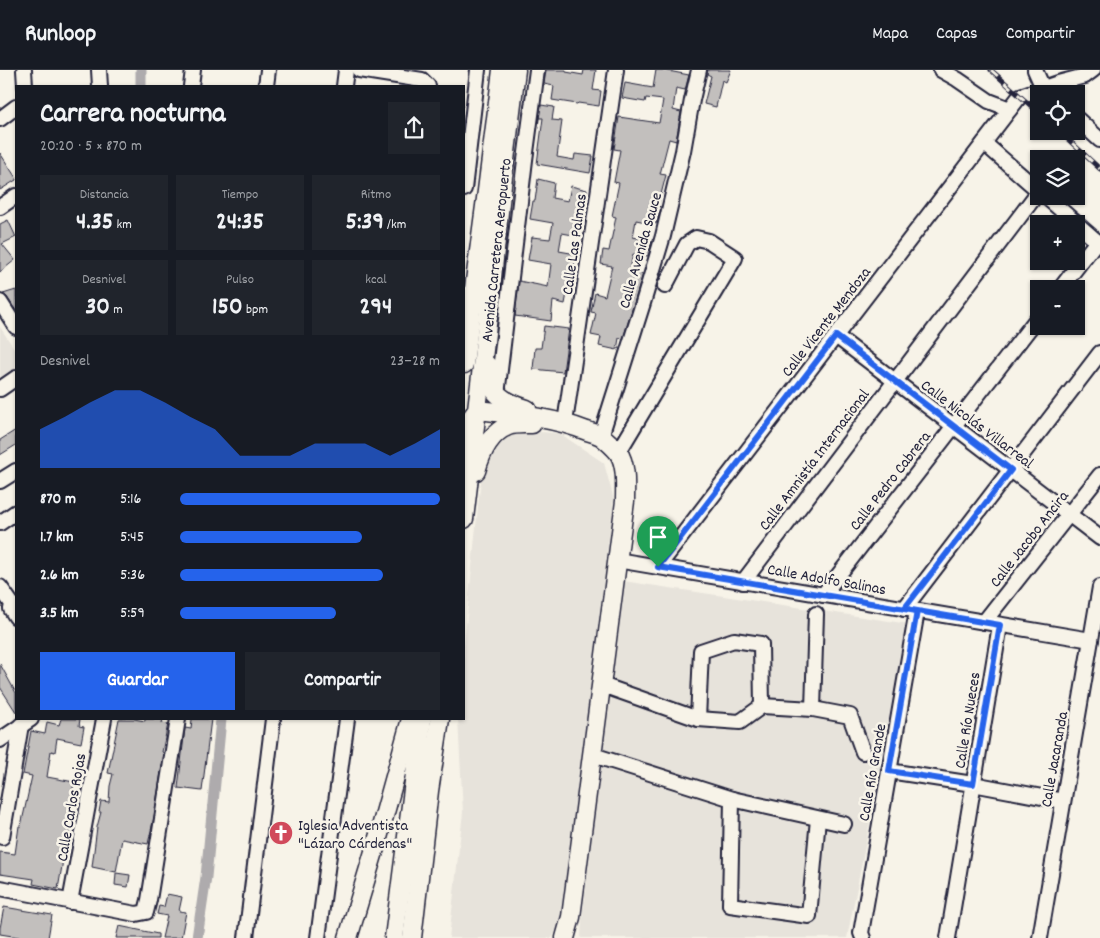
<!DOCTYPE html>
<html lang="es">
<head>
<meta charset="utf-8">
<style>
	body { margin:0; font-family:Dekko,sans-serif; background:#20242c; color:#f1f3f6; height:100vh; display:flex; flex-direction:column; font-size:19px; white-space:nowrap }
	* { box-sizing:border-box; margin:0 }
	p { font-size:16px; color:#9ea1a6 }
	.icon { flex:none; width:28px; height:28px; fill:none; stroke:currentColor; stroke-width:2; stroke-linecap:round; stroke-linejoin:round }
	.map { position:relative; flex:1; overflow:hidden }
	.panel { position:absolute; left:15px; top:15px; width:450px; height:635px; display:flex; flex-direction:column; background:#171b24; border-radius:0px; box-shadow:0 1px 4px #0004 }
	.panel>* { flex:none }
	.buttons { position:absolute; left:1030px; top:15px; display:grid; gap:10px }
	.buttons a { display:grid; place-items:center; width:55px; height:55px; border-radius:0px; background:#171b24; box-shadow:0 1px 4px #0004; font-size:25px }
	.pin { position:absolute; display:grid; place-items:center; width:42px; height:42px; color:#fff; margin:-51px -21px; border-radius:50% 50% 50% 0; rotate:-45deg; box-shadow:0 0 5px #0007 }
	.pin .icon { rotate:45deg }
	.round { display:grid; place-items:center; flex:none; width:52px; height:52px; border-radius:0px; background:#20242c }
	.summary { display:flex; align-items:center; justify-content:space-between; height:85px; padding:0 25px }
	h1 { font-size:28px; font-weight:800; line-height:38px }
	.figures { display:grid; grid-template-columns:repeat(3,1fr); gap:8px; height:85px; padding:5px 25px }
	.figures div { display:grid; align-content:center; border-radius:0px; background:#20242c; text-align:center }
	.figures b { font-size:25px; font-weight:800 }
	.figures small { font-size:14px; font-weight:400 }
	.figures p { font-size:14px }
	.chart { height:140px; padding:10px 25px }
	.chart p { display:flex; justify-content:space-between }
	.chart svg { width:100%; height:90px; margin-top:5px; fill:#2563eb; opacity:.7 }
	.cta { display:flex; gap:10px; margin-top:auto; padding:10px 25px }
	.cta a { flex:1; height:58px; border-radius:0px; background:#2563eb; color:#fff; font-size:20px; font-weight:800; line-height:58px; text-align:center }
	.cta a+a { background:#20242c; color:#f1f3f6 }
	ul { padding:0 25px; list-style:none; font-size:16px }
	li { display:grid; grid-template-columns:80px 60px 1fr; align-items:center; height:38px }
	li i { height:12px; border-radius:6px; background:#2563eb }
	header { display:flex; align-items:center; gap:30px; box-sizing:border-box; height:70px; padding:0 25px; background:#171b24; border-bottom:1px solid #363941 }
	header strong { font-size:24px }
	nav { display:flex; gap:28px; margin-inline-start:auto; font-size:18px }
	.map>svg:first-child { display:block }
	.built { fill:#e7e3db }
	.lines { fill:none; stroke-linecap:round; stroke-linejoin:round }
	.canal { stroke:#aeabad; stroke-width:11 }
	.building { fill:#c2bfbd; stroke:#22223b }
	.minor-casing { stroke:#22223b; stroke-width:18 }
	.major-casing { stroke:#22223b; stroke-width:21 }
	.minor { stroke:#f7f3e8; stroke-width:14 }
	.major { stroke:#f7f3e8; stroke-width:18 }
	.rail-casing { stroke:#22223b; stroke-width:5 }
	.rail { stroke:#f7f3e8; stroke-width:3; stroke-dasharray:9; stroke-linecap:butt }
	.route-casing { stroke:#fff; stroke-width:10 }
	.route { stroke:#2563eb; stroke-width:6 }
	.labels { text-anchor:middle; stroke-width:5; stroke-linejoin:round; paint-order:stroke }
	.street-label { font-size:16px; fill:#22223b; stroke:#f7f3e8 }
	.poi-label { font-size:16px; fill:#22223b; stroke:#f7f3e8; text-anchor:start }
</style>
</head>
<body>
<header>
<strong>Runloop</strong>
<nav><a>Mapa</a><a>Capas</a><a>Compartir</a></nav>
</header>
<div class="map">
<svg width="1100" height="868" viewBox="0 0 1100 868">
	<rect width="100%" height="100%" fill="#f7f3e8"/>
	<filter id="ink" filterUnits="userSpaceOnUse"><feTurbulence type="fractalNoise" baseFrequency=".02" numOctaves="2"/><feDisplacementMap in="SourceGraphic" scale="10" xChannelSelector="R" yChannelSelector="G"/><feConvolveMatrix kernelMatrix="1 2 1 2 8 2 1 2 1" color-interpolation-filters="sRGB"/></filter>
	<g filter="url(#ink)">
		<g class="built">
			<path d="M0 257 16 281V301L0 312Z"/>
			<path d="M514 361 559 363 604 393 614 430 562 851 552 868H449L463 742 458 649H464V577L479 426 483 397 493 374Z"/>
			<path d="M623 511 909 554 847 868H581L582 849Z"/>
		</g>
		<g class="lines">
			<g class="canal">
				<path d="M141 16V0"/>
				<path d="M197 868 206 807 221 649"/>
			</g>
		</g>
		<g class="building">
			<path d="M546 0H566V2L583 5 584 0H596L593 20 601 21 599 36 578 33 577 34 552 30 554 16 544 14Z"/>
			<path d="M656 0H663L689 5 685 20 676 18 673 40 681 42 676 71 669 69 660 104 666 105 658 136 661 137 656 154 636 150 633 167 652 171 648 186 633 184 630 201 643 204 623 269 619 268 617 280 599 276 601 267 591 265 596 243 591 242 595 223 605 226 612 196 601 194 603 180 609 181 616 147 612 146 619 113 614 112 620 80 614 79 619 47 659 53 663 30 646 28 645 32 622 28 625 13 653 18Z"/>
			<path d="M708 0H731L726 12 722 10 716 37 704 34 711 6 707 4Z"/>
			<path d="M541 35 554 37 552 50 562 51 557 87 574 90 575 84 593 86 590 103 537 94 543 48H539Z"/>
			<path d="M0 83 16 108V110L0 120Z"/>
			<path d="M538 109 554 113 552 128 568 131 571 116 587 120 585 129 580 128 573 165 562 163 559 181 576 184 572 213H569L565 234 553 231 551 251 515 246 519 211 548 217 551 194 528 190 532 167 550 169 553 153 530 149 533 131H535Z"/>
			<path d="M8 150 16 167 2 174 15 190 0 202V154Z"/>
			<path d="M16 220V241L7 227 3 224Z"/>
			<path d="M544 256 569 259 563 302 533 299 535 278H541Z"/>
			<path d="M16 360V375L0 385V370Z"/>
			<path d="M0 594 16 623V642L0 617Z"/>
			<path d="M61 649H80L79 656 84 657 81 673 57 668 55 682 51 681 47 707 74 712 69 742H70L69 751H70L69 766H66L62 796 58 819 33 814 34 809 0 804V782L15 784 19 756H21L32 706 23 704 31 661 45 664 47 652 59 655Z"/>
			<path d="M119 649H134L145 651V649H163L162 653 168 654 162 682 164 683 154 747 148 774 122 769 116 802 92 797 97 757 101 742H99L101 731 109 732 110 716 113 704 108 703Z"/>
			<path d="M192 649H211L202 721 178 718 185 658 191 659Z"/>
			<path d="M116 803 130 805 128 817 115 815Z"/>
			<path d="M167 824 182 827 179 841 186 842 181 868H162L167 846 157 844 159 836 164 837Z"/>
			<path d="M4 837 52 845 48 868H25L0 864V858Z"/>
			<path d="M119 856 158 864V868H116Z"/>
		</g>
		<g class="lines">
			<g class="minor-casing">
				<g id="minor">
					<path d="M24 0 25 16"/>
					<path d="M99 0 100 16"/>
					<path d="M359 0 422 10 428 16"/>
					<path d="M941 0 957 9 989 31 1010 39"/>
					<path d="M1035 0 1043 18 1049 22"/>
					<path d="M191 16 193 0"/>
					<path d="M266 16 268 0"/>
					<path d="M344 16 346 0"/>
					<path d="M1076 48 1100 70"/>
					<path d="M0 49 16 37"/>
					<path d="M984 73 1039 121"/>
					<path d="M464 119 478 0"/>
					<path d="M1045 126 1100 174"/>
					<path d="M0 137 16 126"/>
					<path d="M1060 219 1097 171"/>
					<path d="M0 232 16 257"/>
					<path d="M836 266 1100 468"/>
					<path d="M0 319 16 308"/>
					<path d="M497 325 525 90 537 0"/>
					<path d="M565 353 616 0"/>
					<path d="M601 366 643 233 663 166 683 81 692 30 699 0"/>
					<path d="M618 383 735 188 709 171 696 168 687 174 665 216"/>
					<path d="M0 411 16 401"/>
					<path d="M0 453 16 442"/>
					<path d="M617 490 1091 570"/>
					<path d="M658 497 1020 26 1058 13 1085 6 1093 0"/>
					<path d="M743 512 1039 121"/>
					<path d="M0 517 12 534 11 539 16 547"/>
					<path d="M823 525 1039 246"/>
					<path d="M904 539 1100 283"/>
					<path d="M984 552 1100 405"/>
					<path d="M602 615 698 649 740 652 762 636 813 639 850 646 863 682"/>
					<path d="M813 639 816 544"/>
					<path d="M698 649 701 581 734 570 761 574 762 636"/>
					<path d="M0 670 31 649"/>
					<path d="M593 685 732 729 730 835 809 846 818 749"/>
					<path d="M889 701 973 714 1063 731"/>
					<path d="M732 729 844 754"/>
					<path d="M2 767 21 655"/>
					<path d="M0 818 136 844 146 842 149 830 178 649"/>
					<path d="M70 832 104 649"/>
					<path d="M246 868 273 649"/>
					<path d="M318 868 347 649"/>
					<path d="M863 868 861 863 917 541"/>
					<path d="M948 868 1000 555"/>
					<path d="M1040 868 1100 517"/>
				</g>
			</g>
			<g class="major-casing">
				<g id="major">
					<path d="M464 294 487 121 502 0"/>
					<path d="M487 295C489 323 501 331 527 339"/>
					<path d="M464 369 469 351 477 340C514 344 552 347 587 361 591 362 597 364 601 366 606 370 614 377 618 382 627 395 625 416 625 431L571 847 565 868"/>
					<path d="M476 401C481 383 490 363 508 356 516 353 524 354 532 354"/>
					<path d="M464 449 488 246 501 123 516 0"/>
					<path d="M348 868 376 775 411 649"/>
					<path d="M394 868 422 649"/>
					<path d="M412 868 429 721 440 649"/>
				</g>
			</g>
			<use href="#minor" class="minor"/>
			<use href="#major" class="major"/>
			<g class="rail-casing">
				<g id="rail">
					<path d="M991 0 1039 43"/>
					<path d="M1059 61 1100 99"/>
				</g>
			</g>
			<use href="#rail" class="rail"/>
		</g>
	</g>
	<g class="lines" filter="url(#ink)">
		<g class="route-casing">
			<path id="route" d="M658 497 1000 555 973 714 889 701 917 541 904 539 1011 400 836 266 658 497"/>
		</g>
		<use href="#route" class="route"/>
	</g>
	<defs>
		<g id="church-disc" transform="scale(1.25)"><circle r="9.5" fill="#d1495b" stroke="#f7f3e8"/><path d="M-1.2-6h2.4v3.5h3.3v2.4h-3.3V6h-2.4V-.1h-3.3v-2.4h3.3Z" fill="#fff"/></g>
	</defs>
	<g fill-rule="evenodd">
		<use href="#church-disc" x="281" y="763"/>
	</g>
	<g class="labels">
		<g class="street-label">
			<text transform="translate(573 174) rotate(-82)" y="6">Calle Las Palmas</text>
			<text transform="translate(495 180) rotate(-84)" y="6">Avenida Carretera Aeropuerto</text>
			<text transform="translate(639 180) rotate(-74)" y="6">Calle Avenida Sauce</text>
			<text transform="translate(825 251) rotate(-52)" y="6">Calle Vicente Mendoza</text>
			<text transform="translate(978 353) rotate(37)" y="6">Calle Nicolás Villarreal</text>
			<text transform="translate(813 389) rotate(-53)" y="6">Calle Amnistía Internacional</text>
			<text transform="translate(889 410) rotate(-52)" y="6">Calle Pedro Cabrera</text>
			<text transform="translate(1028 468) rotate(-52)" y="6">Calle Jacobo Ancira</text>
			<text transform="translate(827 508) rotate(10)" y="6">Calle Adolfo Salinas</text>
			<text transform="translate(966 650) rotate(-81)" y="6">Calle Río Nueces</text>
			<text transform="translate(1053 689) rotate(-80)" y="6">Calle Jacaranda</text>
			<text transform="translate(871 702) rotate(-80)" y="6">Calle Río Grande</text>
			<text transform="translate(70 737) rotate(-80)" y="6">Calle Carlos Rojas</text>
		</g>
		<g class="poi-label">
			<text x="298" y="760">Iglesia Adventista<tspan x="298" dy="18">"Lázaro Cárdenas"</tspan></text>
		</g>
	</g>
</svg>
<div class="buttons">
<a><svg class="icon" aria-label="locate" viewBox="0 0 24 24"><circle cx="12" cy="12" r="6"/><path d="M12 2v4M12 18v4M2 12h4M18 12h4"/></svg></a>
<a><svg class="icon" aria-label="layers" viewBox="0 0 24 24"><path d="M12 4l9 5-9 5-9-5zM3 14l9 5 9-5"/></svg></a>
<a>+</a>
<a>−</a>
</div>
<div class="pin" style="left:658px;top:497px;background:#1e9e55"><svg class="icon" aria-label="arrive" viewBox="0 0 24 24"><path d="M6 21V4h12l-3 4 3 4H6"/></svg></div>
<section class="panel">
<div class="summary"><div><h1>Carrera nocturna</h1><p>20:20 · 5 × 870 m</p></div><a class="round"><svg class="icon" aria-label="share" viewBox="0 0 24 24"><path d="M12 15V3M7 8l5-5 5 5M5 13v7h14v-7"/></svg></a></div>
<div class="figures">
<div><p>Distancia</p><b>4.35<small> km</small></b></div>
<div><p>Tiempo</p><b>24:35</b></div>
<div><p>Ritmo</p><b>5:39<small> /km</small></b></div>
</div>
<div class="figures">
<div><p>Desnivel</p><b>30<small> m</small></b></div>
<div><p>Pulso</p><b>150<small> bpm</small></b></div>
<div><p>kcal</p><b>294</b></div>
</div>
<div class="chart"><p><span>Desnivel</span>23–28 m</p>
<svg viewBox="0 0 160 44" preserveAspectRatio="none"><path d="M0 44V25L10 19L20 12L30 6L40 6L50 12L60 19L70 25L80 38L90 38L100 38L110 32L120 32L130 32L140 38L150 32L160 25V44z"/></svg>
</div>
<ul>
<li><b>870 m</b>5:16<i style="width:100%"></i></li>
<li><b>1.7 km</b>5:45<i style="width:70%"></i></li>
<li><b>2.6 km</b>5:36<i style="width:78%"></i></li>
<li><b>3.5 km</b>5:59<i style="width:60%"></i></li>
</ul>
<div class="cta"><a>Guardar</a><a>Compartir</a></div>
</section>
</div>
</body>
</html>
